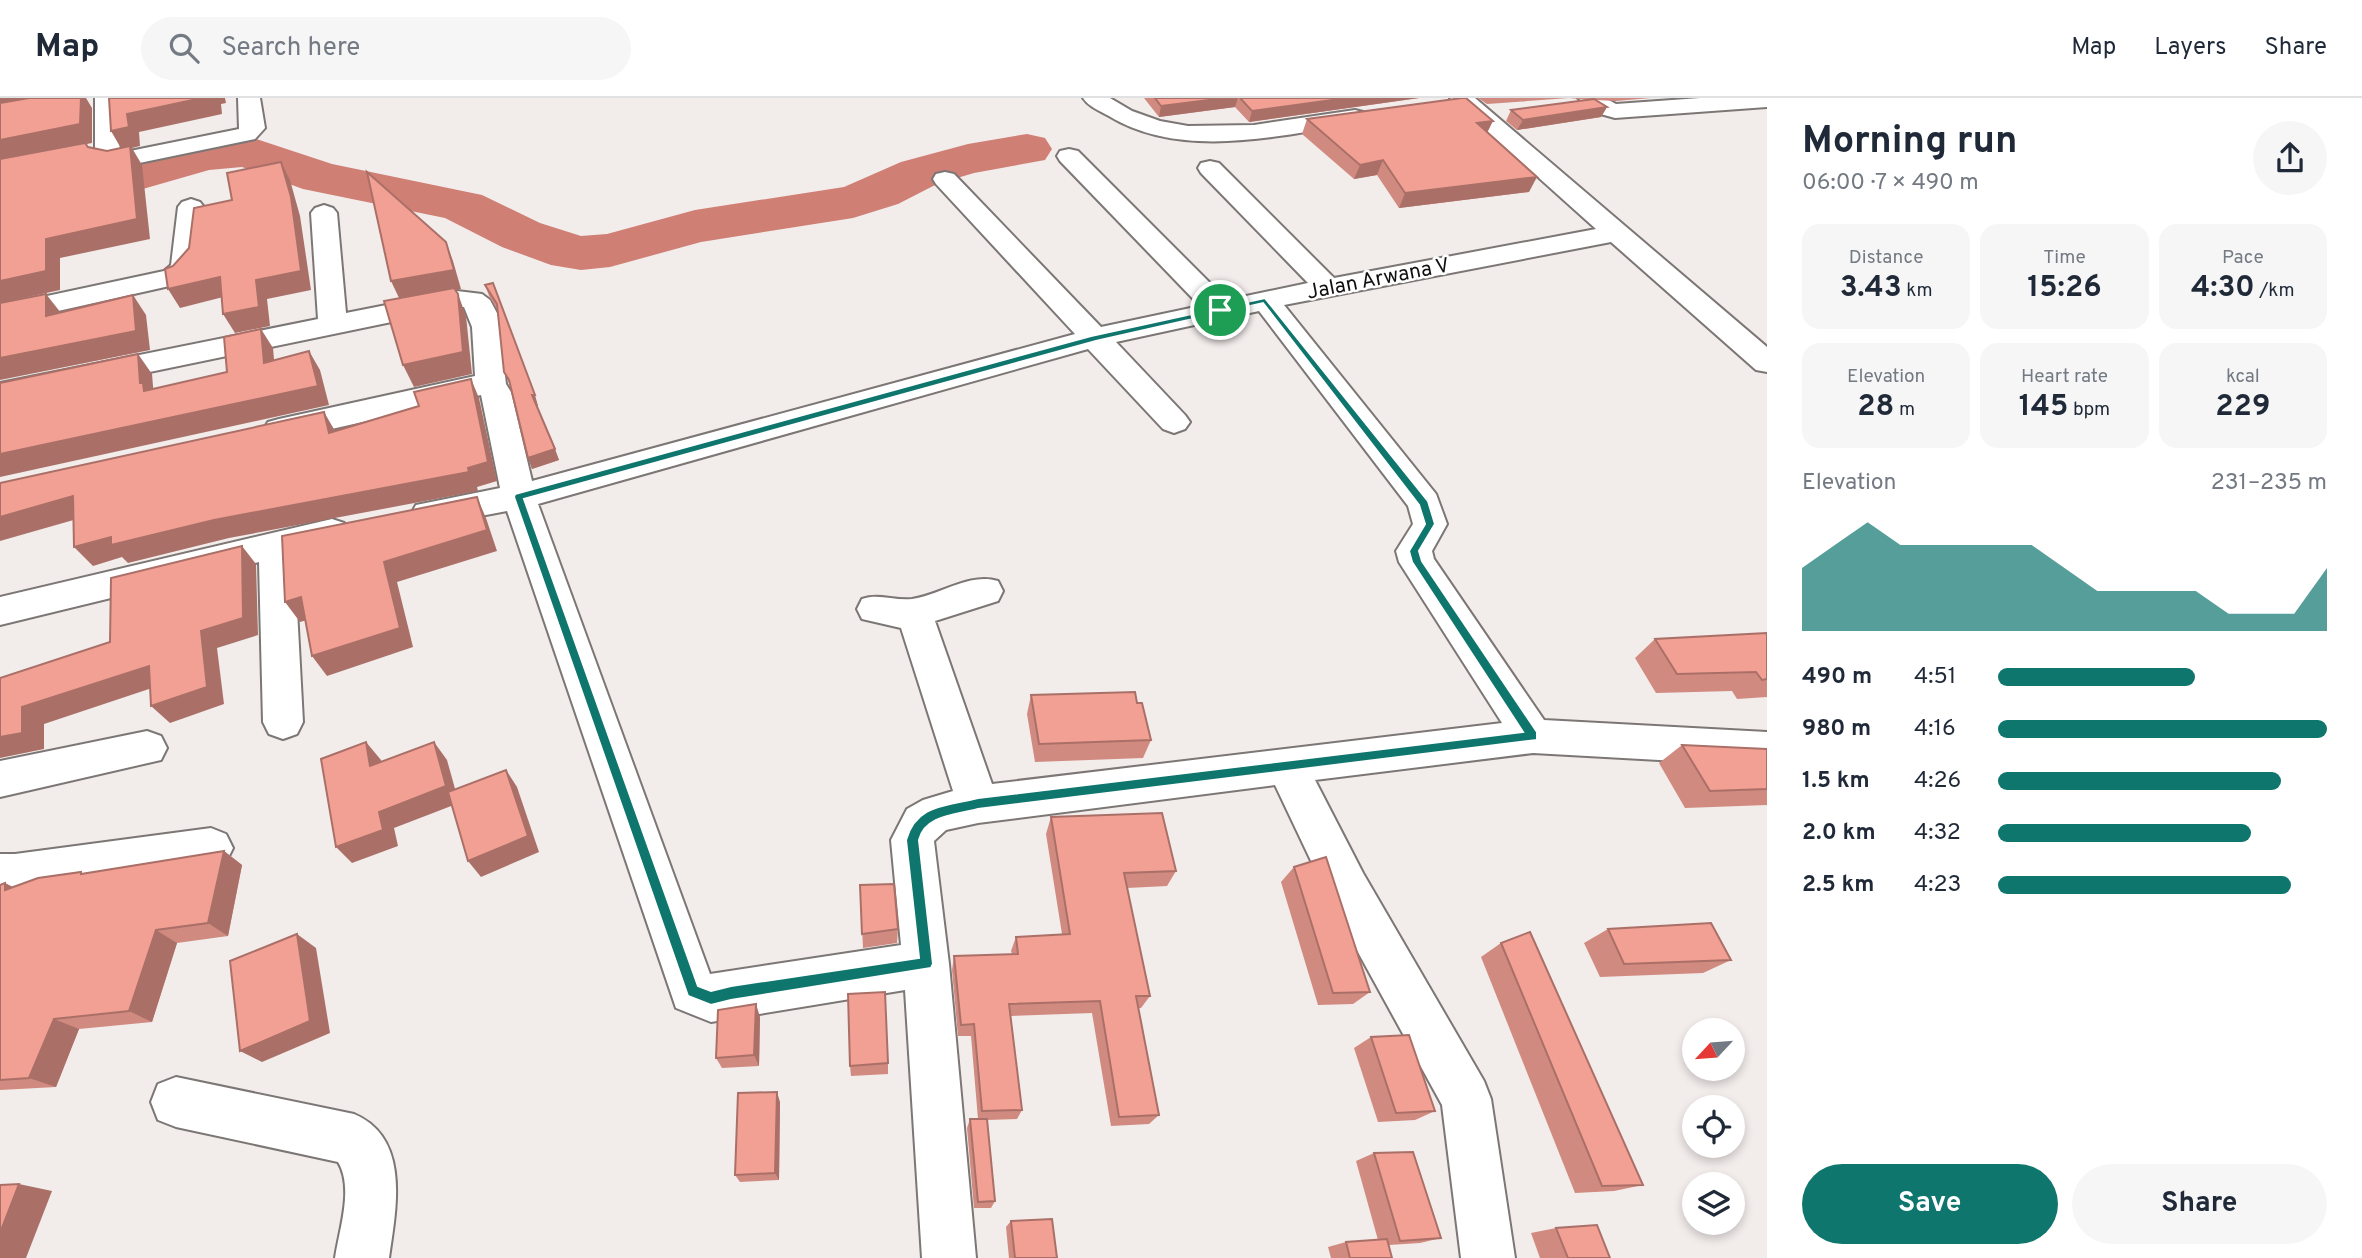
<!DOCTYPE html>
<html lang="en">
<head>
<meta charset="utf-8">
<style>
	body { margin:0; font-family:Overpass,sans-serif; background:#f6f6f7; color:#1f2937; height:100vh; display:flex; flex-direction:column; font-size:26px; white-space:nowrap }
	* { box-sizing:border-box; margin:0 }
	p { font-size:23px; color:#747a83 }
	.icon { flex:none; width:38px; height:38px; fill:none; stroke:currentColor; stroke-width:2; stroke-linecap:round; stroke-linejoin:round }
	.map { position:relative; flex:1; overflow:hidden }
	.panel { display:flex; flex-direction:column; background:#fff; width:595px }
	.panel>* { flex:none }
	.needle { width:46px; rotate:244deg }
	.controls { position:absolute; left:1682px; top:920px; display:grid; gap:14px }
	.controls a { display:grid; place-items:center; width:63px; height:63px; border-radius:50%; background:#fff; box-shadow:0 4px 10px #0003; font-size:35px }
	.pin { position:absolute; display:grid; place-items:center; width:60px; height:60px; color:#fff; margin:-30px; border:4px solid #fff; border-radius:50%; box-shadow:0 2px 7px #0007 }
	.round { display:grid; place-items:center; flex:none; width:74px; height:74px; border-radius:37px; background:#f6f6f7 }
	.head { display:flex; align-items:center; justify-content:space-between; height:119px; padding:0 35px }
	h1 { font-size:38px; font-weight:700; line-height:52px }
	.metrics { display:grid; grid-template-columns:repeat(3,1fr); gap:10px; height:119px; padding:7px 35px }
	.metrics div { display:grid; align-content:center; border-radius:18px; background:#f6f6f7; text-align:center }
	.metrics b { font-size:30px; font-weight:700 }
	.metrics small { font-size:19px; font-weight:400 }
	.metrics p { font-size:19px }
	.chart { height:196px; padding:14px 35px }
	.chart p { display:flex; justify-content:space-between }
	.chart svg { width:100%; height:126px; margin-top:7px; fill:#0f766e; opacity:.7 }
	.button { display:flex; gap:14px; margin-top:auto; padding:14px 35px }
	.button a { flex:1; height:80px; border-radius:42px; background:#0f766e; color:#fff; font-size:28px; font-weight:700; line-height:80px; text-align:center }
	.button a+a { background:#f6f6f7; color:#1f2937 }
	ul { padding:0 35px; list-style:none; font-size:23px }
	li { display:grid; grid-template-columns:112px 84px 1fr; align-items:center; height:52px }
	li i { height:18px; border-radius:9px; background:#0f766e }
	header { display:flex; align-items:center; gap:42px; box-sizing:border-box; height:98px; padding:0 35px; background:#fff; border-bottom:2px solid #e0e1e3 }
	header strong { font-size:33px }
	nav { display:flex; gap:38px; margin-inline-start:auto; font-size:24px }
	.search { width:490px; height:63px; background:#f6f6f7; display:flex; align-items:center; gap:18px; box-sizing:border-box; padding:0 24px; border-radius:38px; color:#747a83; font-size:26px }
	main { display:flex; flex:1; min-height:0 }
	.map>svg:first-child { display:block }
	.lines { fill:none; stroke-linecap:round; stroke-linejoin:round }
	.river { fill:#cf7f74; fill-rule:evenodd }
	.minor-casing { stroke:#7c7675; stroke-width:4 }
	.minor { fill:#fff; fill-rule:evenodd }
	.wall { fill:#d18a7f }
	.shaded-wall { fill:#aa7068 }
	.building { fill:#f3a094; stroke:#aa7068; stroke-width:2 }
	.route { fill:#0f766e; stroke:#fff; stroke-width:2; fill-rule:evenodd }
	.labels { text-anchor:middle; stroke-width:5; stroke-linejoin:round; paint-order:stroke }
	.street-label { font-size:21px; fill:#100e0e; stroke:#fff }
</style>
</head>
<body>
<header>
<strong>Map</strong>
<div class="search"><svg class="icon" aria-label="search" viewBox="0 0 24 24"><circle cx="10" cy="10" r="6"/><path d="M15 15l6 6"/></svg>Search here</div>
<nav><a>Map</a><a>Layers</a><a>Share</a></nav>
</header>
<main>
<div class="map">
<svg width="1767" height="1160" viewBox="0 0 1767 1160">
	<rect width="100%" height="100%" fill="#f2eceb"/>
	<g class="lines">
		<path class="river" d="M1027 36 1045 40 1052 51 1045 62 974 75 937 86 898 106 853 120 701 144 610 169 581 172 551 167 502 149 445 120 303 91 242 69 209 72 0 132V99L205 42 247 38 332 66 482 97 540 125 581 138 607 136 695 112 844 89 901 64 968 46Z"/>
		<g class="minor-casing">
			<g id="minor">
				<path d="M95 0H117L120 55 239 31 238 0H260L265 30 255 41 120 69 101 65 95 57Z"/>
				<path d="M1083 0H1110L1132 13 1160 23 1188 28 1254 27 1355 12 1363 14 1367 19 1363 24 1355 26C1277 38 1181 62 1109 18 1100 13 1089 9 1083 0Z"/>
				<path d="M1450 0H1475L1767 249V274L1756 272 1611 144 1284 207 1436 396 1447 426 1432 453 1434 461 1544 622 1767 634V668L1533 655 1315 682 1363 775 1484 983 1491 1001 1515 1160H1461L1442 1007 1331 805 1275 687 978 725 946 732 934 743 949 866 976 1160H922L905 892 711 924 676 910 507 413 428 428 416 425 411 416 416 407 500 390 481 297 279 343 268 340 263 332 268 324 279 321 475 278 472 229 464 209 0 305V285L318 221 311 115 315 110 324 107 333 110 337 115 346 215 457 193 482 196 490 202 498 217 506 286 511 294 532 383 1075 236 936 86 933 81 936 76 945 74 954 76 1101 229 1200 208 1060 63 1057 58 1060 53 1069 51 1078 53 1227 202 1308 185 1201 75 1198 70 1201 65 1210 63 1219 65 1334 180 1596 131ZM1259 213 1408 408 1413 426 1396 453 1399 464 1502 625 992 686 935 523 998 503 1003 493 998 483C970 474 940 497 912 501 894 503 879 495 862 501L857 511 862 521 901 530 953 693 923 702 907 711 891 742 901 847 710 876 538 406 1088 251 1163 331 1174 335 1185 331 1190 324 1185 317 1116 244Z"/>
				<path d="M1578 0H1605L1616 6 1700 0H1767V9L1615 20 1597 15Z"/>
				<path d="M191 101 200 104 204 109 199 167 183 185 0 226V208L164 173 171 167 178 109 182 104Z"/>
				<path d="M332 421 344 425 349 434 344 443 294 455 303 624 297 636 283 641 269 636 263 624 259 464 0 527V499Z"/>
				<path d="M147 633 161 638 167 650 161 662 0 699V663Z"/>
				<path d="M211 730 226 736 233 750 226 764 211 770 15 798 0 796V756H15Z"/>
				<path d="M176 979 354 1016C411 1040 396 1111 389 1160H335C339 1132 354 1090 338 1064L176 1029 158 1022 151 1004 158 986Z"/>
			</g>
		</g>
		<use href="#minor" class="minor"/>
	</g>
	<g class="wall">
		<path d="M1144 0H1419L1249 24 1235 9 1159 19Z"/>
		<path d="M1478 0H1651L1616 3 1595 2 1607 9 1601 19 1517 32 1506 23 1511 12 1589 2 1569 0 1487 6Z"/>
		<path d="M1307 21 1487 34 1529 94 1399 110 1377 77 1354 81 1302 36Z"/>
		<path d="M493 185 538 308H537L559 362 532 371 511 289 504 274 497 211 489 198 485 187Z"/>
		<path d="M1767 535V599L1737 601 1732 593 1656 595 1635 560 1655 541Z"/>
		<path d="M1031 597 1137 605 1151 642 1143 660 1035 664 1027 616Z"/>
		<path d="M1682 647 1767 651V707L1685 710 1659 665Z"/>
		<path d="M1051 719 1176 773 1167 788 1127 790 1150 898 1141 910H1138L1159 1017 1149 1026 1111 1028 1092 915 1010 918 1022 1012 1017 1021 987 1022 995 1103 991 1110H974L967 1030 970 1021H978L971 938H958L952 872 954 858 1012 856 1011 853 1016 839 1062 836 1046 736Z"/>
		<path d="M224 753 242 767 228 838 177 845 152 924 79 931 56 989 0 992V787L5 785 13 789 84 776Z"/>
		<path d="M1294 769 1370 894 1353 906 1318 907 1281 784Z"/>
		<path d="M860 787 898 831 897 845 863 850Z"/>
		<path d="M1608 831 1731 862 1703 875 1600 879 1584 845Z"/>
		<path d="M1501 845 1643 1087 1614 1093 1575 1095 1481 859Z"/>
		<path d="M760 919 759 968 722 970 716 960Z"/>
		<path d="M1371 939 1435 1013 1415 1022 1378 1024 1354 950Z"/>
		<path d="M888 965V976L851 978 850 968Z"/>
		<path d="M780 1004 779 1082 740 1084 735 1077Z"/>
		<path d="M1374 1055 1441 1140 1420 1145 1389 1147 1392 1160H1331L1328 1149 1346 1144 1378 1142 1356 1063Z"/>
		<path d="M1011 1123 1057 1160H1009L1006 1129Z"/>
		<path d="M1556 1130 1610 1160H1540L1531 1135Z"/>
	</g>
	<g class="shaded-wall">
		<path d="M0 0H40L0 7Z"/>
		<path d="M81 0H86L92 10V45L0 63V42Z"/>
		<path d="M202 0H225L226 5 221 6 222 16 139 34 140 48 132 50 142 67 150 141 60 160V192L0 205V183L46 141 122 52 111 33 127 16Z"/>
		<path d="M1225 0H1238L1235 9 1159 19 1161 8Z"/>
		<path d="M1347 0H1419L1249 24 1252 13Z"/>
		<path d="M1607 9 1601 19 1517 32 1523 22Z"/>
		<path d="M1493 23 1486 37 1477 25Z"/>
		<path d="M1383 62 1377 77 1354 81 1360 67Z"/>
		<path d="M281 64 290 82 300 118 311 192 267 201 270 228 235 235 223 216 256 182Z"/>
		<path d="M1537 79 1529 94 1399 110 1405 95Z"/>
		<path d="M446 144 453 163 461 191 400 202 391 183Z"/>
		<path d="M220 179 231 197 180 210 168 191Z"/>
		<path d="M46 196 61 215 46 218Z"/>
		<path d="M458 196 466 218 472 276 414 289 403 267Z"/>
		<path d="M133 197 146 217 150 252 0 282V260Z"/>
		<path d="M261 231 273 250 276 284 264 265Z"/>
		<path d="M309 253 320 272 329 307 0 379V356Z"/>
		<path d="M138 256 152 276 154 300 144 293 140 285Z"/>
		<path d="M471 281 479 300 497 383 477 389 478 393 229 440 128 465 122 459 93 468 74 449 111 439 214 422 468 370Z"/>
		<path d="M532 297H535L538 308H536Z"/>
		<path d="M324 314 335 333 329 335Z"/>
		<path d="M555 351 559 362 532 371 528 360Z"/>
		<path d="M73 398 91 417 0 443V419Z"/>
		<path d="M477 399 486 420 497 453 397 484 413 549 327 578 312 558 384 464Z"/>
		<path d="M242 448 256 466 258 537 217 550 224 606 170 625 151 608 201 533Z"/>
		<path d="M301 499 317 519 300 524 285 504Z"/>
		<path d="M149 568 167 585 44 626V651L0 660V639L22 609Z"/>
		<path d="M366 644 381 662 385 685 370 668Z"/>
		<path d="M434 644 447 662 459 705 394 730 398 748 352 765 336 749 379 714Z"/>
		<path d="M506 672 517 689 539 754 481 779 468 763Z"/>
		<path d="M224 753 242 767 228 838 208 825Z"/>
		<path d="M5 785 30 799 5 792Z"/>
		<path d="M156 832 177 845 152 924 129 913Z"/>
		<path d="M297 836 316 850 330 935 262 964 240 953Z"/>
		<path d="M756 906 760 919 759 968 754 957Z"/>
		<path d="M54 921 79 931 56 989 29 980Z"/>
		<path d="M777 994 780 1004 779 1082 775 1075Z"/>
		<path d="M19 1086 52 1093 26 1160H0V1135Z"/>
	</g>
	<g class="building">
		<path d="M29 0H81L80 26 0 42V5Z"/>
		<path d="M109 0H202L127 16 129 29 111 33Z"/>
		<path d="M1155 0H1225L1161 8Z"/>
		<path d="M1240 0H1347L1252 13Z"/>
		<path d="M1462 0H1466L1493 23 1477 25 1537 79 1405 95 1383 62 1360 67 1307 21Z"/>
		<path d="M1594 1 1607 9 1523 22 1511 12Z"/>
		<path d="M85 45 88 49 107 53 130 48 137 121 46 141V173L0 183V61Z"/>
		<path d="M281 64 291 99 301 173 256 182 259 209 223 216 220 179 168 191 165 171 173 168 189 150 194 110 232 102 227 75Z"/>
		<path d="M367 74 446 144 454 172 391 183Z"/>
		<path d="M493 185 535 297H532L555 351 528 360 509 282 504 274 497 206 485 187Z"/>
		<path d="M454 190 458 196 463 254 403 267 384 203Z"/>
		<path d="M46 196V218L133 197 136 233 0 260V205Z"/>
		<path d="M261 231 264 265 309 253 318 288 0 356V285L138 256 140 285H143L144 293 227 274 224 239Z"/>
		<path d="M471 281 488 364 468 370 469 374 214 422 111 447V439L74 449 73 398 0 419V385L324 314 329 335 419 308 414 294Z"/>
		<path d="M477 399 487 432 384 464 400 530 312 558 301 499 285 504 282 438Z"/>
		<path d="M242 448 243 520 201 533 207 589 151 608 149 568 22 609V635L0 639V580L110 544 111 480Z"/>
		<path d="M1767 535V581L1762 582 1756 574 1677 576 1655 541Z"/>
		<path d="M1135 594 1137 605H1142L1151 642 1039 646 1031 597Z"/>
		<path d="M366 644 370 668 434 644 446 688 379 714 383 732 336 749 321 661Z"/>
		<path d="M1682 647 1767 651V691L1710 693Z"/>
		<path d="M506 672 528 738 468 763 448 694Z"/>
		<path d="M1162 715 1176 773 1124 775 1150 898H1136L1159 1017 1119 1019 1100 903 1009 906 1022 1012 982 1013 974 926 961 927 954 858 1018 856 1016 839 1070 836 1051 719Z"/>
		<path d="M224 753 208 825 156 832 129 913 54 921 29 980 0 982V787L5 785V792L38 780 81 774V776Z"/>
		<path d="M1326 759 1370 894 1333 895 1294 769Z"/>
		<path d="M894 786 898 831 862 836 860 787Z"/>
		<path d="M1711 825 1731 862 1624 866 1608 831Z"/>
		<path d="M1530 834 1643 1087 1602 1088 1501 845Z"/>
		<path d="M297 836 310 923 240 953 230 863Z"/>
		<path d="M885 894 888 965 850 968 848 896Z"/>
		<path d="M756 906 754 957 716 960 718 912Z"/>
		<path d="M1409 937 1435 1013 1396 1015 1371 939Z"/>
		<path d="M777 994 775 1075 735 1077 738 995Z"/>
		<path d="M970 1021H987L995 1103 978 1104Z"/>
		<path d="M1413 1054 1441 1140 1400 1143 1374 1055Z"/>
		<path d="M19 1086 0 1135V1087Z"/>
		<path d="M1052 1121 1057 1160H1015L1011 1123Z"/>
		<path d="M1597 1127 1610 1160H1568L1556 1130Z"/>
		<path d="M1387 1141 1392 1160H1350L1346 1144Z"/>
	</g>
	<path class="route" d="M1265 200 1428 403 1435 426 1419 453 1422 463 1537 634V642L978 711C956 717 925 717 919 742L933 866 931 870 731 902 711 907 688 898 514 399 515 396 1091 238ZM1263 205 1419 407 1425 426 1409 453 1412 464 1523 634 978 700C946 708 916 706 906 742L919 860 731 888 711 893 698 888 524 401 1096 243Z"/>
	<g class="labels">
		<g class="street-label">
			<text transform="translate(1378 180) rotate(-11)" y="7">Jalan Arwana V</text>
		</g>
	</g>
</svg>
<div class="controls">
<a><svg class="needle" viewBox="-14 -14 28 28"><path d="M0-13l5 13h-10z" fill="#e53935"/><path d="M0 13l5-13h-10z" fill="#747a83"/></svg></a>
<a><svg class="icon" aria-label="locate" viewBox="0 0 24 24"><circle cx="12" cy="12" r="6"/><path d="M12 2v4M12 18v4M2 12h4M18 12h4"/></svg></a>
<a><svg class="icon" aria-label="layers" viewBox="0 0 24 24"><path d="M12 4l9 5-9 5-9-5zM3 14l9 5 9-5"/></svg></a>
</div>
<div class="pin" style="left:1220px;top:212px;background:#1e9e55"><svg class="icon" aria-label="arrive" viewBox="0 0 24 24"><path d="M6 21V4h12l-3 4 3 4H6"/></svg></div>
</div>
<section class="panel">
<div class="head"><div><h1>Morning run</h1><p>06:00 · 7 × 490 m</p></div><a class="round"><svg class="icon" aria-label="share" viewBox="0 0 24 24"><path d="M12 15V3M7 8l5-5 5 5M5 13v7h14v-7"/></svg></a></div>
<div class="metrics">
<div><p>Distance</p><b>3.43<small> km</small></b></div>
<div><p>Time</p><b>15:26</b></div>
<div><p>Pace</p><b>4:30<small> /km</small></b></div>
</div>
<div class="metrics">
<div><p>Elevation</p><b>28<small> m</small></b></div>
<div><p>Heart rate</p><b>145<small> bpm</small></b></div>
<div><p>kcal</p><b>229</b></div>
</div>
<div class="chart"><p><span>Elevation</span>231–235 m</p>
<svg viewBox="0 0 160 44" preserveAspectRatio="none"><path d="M0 44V22L10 14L20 6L30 14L40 14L50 14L60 14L70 14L80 22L90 30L100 30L110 30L120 30L130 38L140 38L150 38L160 22V44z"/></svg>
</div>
<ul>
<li><b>490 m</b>4:51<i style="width:60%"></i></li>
<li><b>980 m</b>4:16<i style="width:100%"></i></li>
<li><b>1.5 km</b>4:26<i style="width:86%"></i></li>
<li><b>2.0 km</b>4:32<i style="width:77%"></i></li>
<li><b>2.5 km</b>4:23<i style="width:89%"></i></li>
</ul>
<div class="button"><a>Save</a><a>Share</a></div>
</section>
</main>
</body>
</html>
